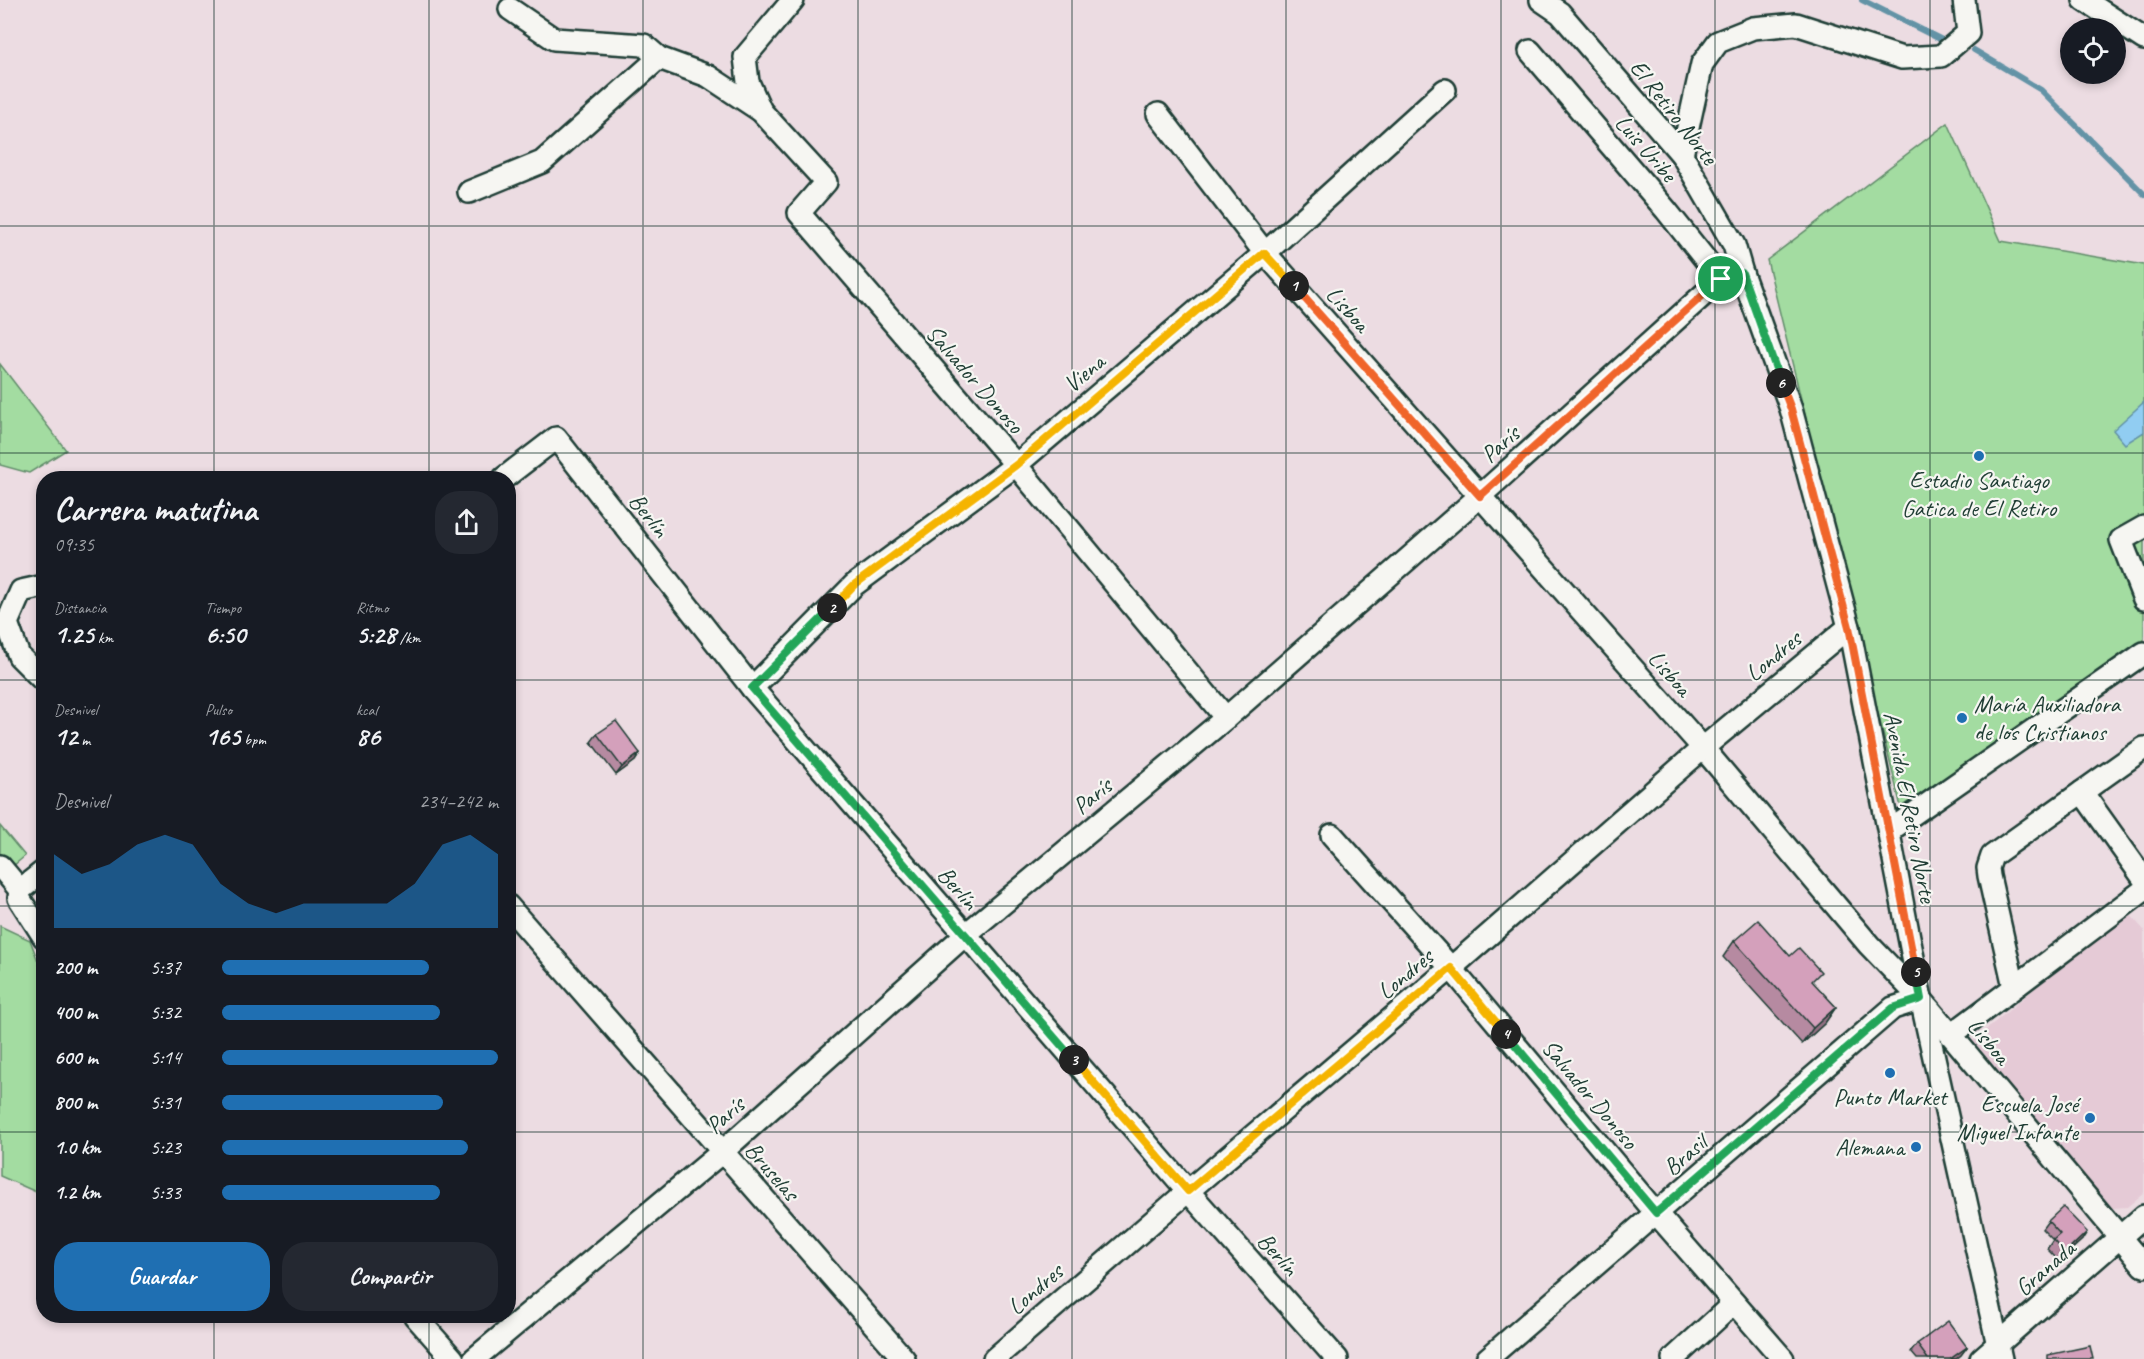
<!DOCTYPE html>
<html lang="es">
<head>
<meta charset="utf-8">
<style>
	body { margin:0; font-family:Caveat,sans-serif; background:#242831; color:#f1f3f6; height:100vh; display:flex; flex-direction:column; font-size:22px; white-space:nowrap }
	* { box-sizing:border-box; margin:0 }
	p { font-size:20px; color:#9ea1a6 }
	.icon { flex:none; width:33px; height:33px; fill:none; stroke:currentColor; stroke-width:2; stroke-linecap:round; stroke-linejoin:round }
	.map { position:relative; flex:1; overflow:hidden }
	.drawer { position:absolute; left:36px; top:471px; width:480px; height:852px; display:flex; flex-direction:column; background:#171b24; border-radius:24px; box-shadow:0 3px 9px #0003 }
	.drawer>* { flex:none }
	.buttons { position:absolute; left:2060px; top:18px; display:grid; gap:12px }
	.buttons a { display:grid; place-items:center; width:66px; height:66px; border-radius:50%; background:#171b24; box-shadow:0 3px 9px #0003; font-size:30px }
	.pin { position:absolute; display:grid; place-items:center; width:51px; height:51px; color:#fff; margin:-26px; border:3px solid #fff; border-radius:50%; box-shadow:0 2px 6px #0007 }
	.km { position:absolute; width:30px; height:30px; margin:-15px; border-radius:50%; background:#222; color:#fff; font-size:16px; line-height:30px; text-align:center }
	.round { display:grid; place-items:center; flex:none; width:63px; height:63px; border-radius:24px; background:#242831 }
	.head { display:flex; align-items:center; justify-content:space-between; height:102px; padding:0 18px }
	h1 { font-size:33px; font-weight:600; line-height:45px }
	.figures { display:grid; grid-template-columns:repeat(3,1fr); gap:9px; height:102px; padding:6px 18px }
	.figures div { display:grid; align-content:center }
	.figures b { font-size:26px; font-weight:600 }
	.figures small { font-size:16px; font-weight:400 }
	.figures p { font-size:16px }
	.chart { height:168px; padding:12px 18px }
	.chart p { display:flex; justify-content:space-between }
	.chart svg { width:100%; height:108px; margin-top:6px; fill:#1f6fb2; opacity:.7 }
	.primary-button { display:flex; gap:12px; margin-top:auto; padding:12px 18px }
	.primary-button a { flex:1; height:69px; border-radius:24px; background:#1f6fb2; color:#fff; font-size:24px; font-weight:600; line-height:69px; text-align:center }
	.primary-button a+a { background:#242831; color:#f1f3f6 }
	ul { padding:0 18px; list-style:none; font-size:20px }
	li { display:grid; grid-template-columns:96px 72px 1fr; align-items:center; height:45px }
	li i { height:15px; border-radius:8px; background:#1f6fb2 }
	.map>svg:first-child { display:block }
	.built { fill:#e5cad6 }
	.green { fill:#a3dca1; stroke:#618c6a; stroke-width:1.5 }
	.water { fill:#91cdf2; stroke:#6393a6; stroke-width:1.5 }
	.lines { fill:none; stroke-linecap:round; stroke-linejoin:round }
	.stream { stroke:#6393a6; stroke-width:6 }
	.minor-casing { stroke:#1f3d34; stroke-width:26 }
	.minor { stroke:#f6f6f2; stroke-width:21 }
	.wall { fill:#b68aa1; stroke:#1f3d34; stroke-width:1.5 }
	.shaded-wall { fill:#947083; stroke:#1f3d34; stroke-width:1.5 }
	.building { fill:#d4a0bb; stroke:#1f3d34; stroke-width:1.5 }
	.split-1-casing { stroke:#fff; stroke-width:12 }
	.split-2-casing { stroke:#fff; stroke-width:12 }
	.split-3-casing { stroke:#fff; stroke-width:12 }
	.split-4-casing { stroke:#fff; stroke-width:12 }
	.split-5-casing { stroke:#fff; stroke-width:12 }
	.split-6-casing { stroke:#fff; stroke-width:12 }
	.split-7-casing { stroke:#fff; stroke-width:12 }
	.split-1 { stroke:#f0652b; stroke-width:8 }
	.split-2 { stroke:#f5b400; stroke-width:8 }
	.split-3 { stroke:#22a559; stroke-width:8 }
	.split-4 { stroke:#f5b400; stroke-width:8 }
	.split-5 { stroke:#22a559; stroke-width:8 }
	.split-6 { stroke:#f0652b; stroke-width:8 }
	.split-7 { stroke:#22a559; stroke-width:8 }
	.grid { fill:none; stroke:#1f3d34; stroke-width:1.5; stroke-opacity:0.55 }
	.poi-dot { fill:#1f6fb2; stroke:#f6f6f2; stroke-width:2 }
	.labels { text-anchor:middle; stroke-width:4.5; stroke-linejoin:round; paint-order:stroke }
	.street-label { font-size:24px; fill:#1f3d34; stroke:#f6f6f2 }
	.poi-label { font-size:24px; fill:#1f3d34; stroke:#f6f6f2 }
</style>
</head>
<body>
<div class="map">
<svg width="2144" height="1359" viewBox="0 0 2144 1359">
	<rect width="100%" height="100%" fill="#ecdce2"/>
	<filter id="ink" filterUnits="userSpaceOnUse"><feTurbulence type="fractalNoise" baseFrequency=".0167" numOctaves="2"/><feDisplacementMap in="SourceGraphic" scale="12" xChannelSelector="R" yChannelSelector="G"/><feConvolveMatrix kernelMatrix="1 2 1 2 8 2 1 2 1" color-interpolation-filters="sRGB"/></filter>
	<g filter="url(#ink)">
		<path class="built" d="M2127 911 2144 930V1193L2127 1207 2112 1208 1970 1043Z"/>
		<g class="green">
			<path d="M1948 123 2001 241 2144 265V646L1901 807 1767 260Z"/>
			<path d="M0 364 66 450 29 473 0 465Z"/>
			<path d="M0 826 25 856 0 877Z"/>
			<path d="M0 926 30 940 43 974V1195L0 1176Z"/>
		</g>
		<path class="water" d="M2144 402V432L2125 444 2113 430Z"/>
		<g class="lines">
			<g class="stream">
				<path d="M1862 0 1942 40"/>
				<path d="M1974 50 2041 90 2144 194"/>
			</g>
			<g class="minor-casing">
				<g id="minor">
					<path d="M1541 0 1560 13 1682 155 1734 245 1742 273 1791 409 1849 627 1921 999 2001 1359"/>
					<path d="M2084 0 2144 39"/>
					<path d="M510 9 554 39 644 45 659 58"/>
					<path d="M1530 51 1666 210 1721 279"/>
					<path d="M761 111 748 82 745 57 793 0"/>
					<path d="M1158 114 1265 253 1703 748 1869 945 1921 999 2144 1266"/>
					<path d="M1682 155 1702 64 1718 42 1753 28 1796 24 1902 58 1941 56 1968 33 1964 0"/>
					<path d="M469 192 542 162 659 58 708 76 761 111 826 182 799 213 1016 465 1226 718"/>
					<path d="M504 478 556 438 752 688 1188 1191 1337 1359"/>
					<path d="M2144 527 2121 540 2144 599"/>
					<path d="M44 586 21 591 7 623 19 656 44 681"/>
					<path d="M752 688 854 585 1016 465 1265 253 1445 90"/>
					<path d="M2082 792 2144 879"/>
					<path d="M1889 831 2144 653"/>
					<path d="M1332 835 1451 968 1656 1213 1783 1359"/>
					<path d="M0 866 20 890 19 898 44 937"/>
					<path d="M20 890 44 871"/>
					<path d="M508 906 904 1359"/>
					<path d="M2014 987 1989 876 1988 868 1992 856 2144 748"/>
					<path d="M1951 1035 2144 890"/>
					<path d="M415 1316 453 1359"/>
					<path d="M474 1359 722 1152 965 935 1226 718 1480 496 1721 279 1742 273"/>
					<path d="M994 1359 1188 1191 1451 968 1703 748 1849 627"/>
					<path d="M1487 1359 1893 1008 1921 999"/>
					<path d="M1673 1359 1734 1303"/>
					<path d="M1981 1359 2144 1216"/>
				</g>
			</g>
			<use href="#minor" class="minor"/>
		</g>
		<g class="wall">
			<path d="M597 734 640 753 635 761 616 775 591 742Z"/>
			<path d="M1734 941 1813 983 1836 1007 1825 1023 1802 1044 1723 957Z"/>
			<path d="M2048 1221 2082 1240 2059 1261 2047 1249 2053 1240 2042 1229Z"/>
			<path d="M1917 1344 1967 1347 1961 1355 1956 1359H1917L1911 1352Z"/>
		</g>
		<g class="shaded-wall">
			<path d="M640 753 635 761 616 775 622 767Z"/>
			<path d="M1836 1007 1825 1023 1802 1044 1813 1028Z"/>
			<path d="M2087 1232 2082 1240 2059 1261 2065 1253Z"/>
			<path d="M1967 1347 1961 1355 1956 1359H1950Z"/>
		</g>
		<g class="building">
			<path d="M616 721 640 753 622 767 597 734Z"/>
			<path d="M1758 920 1790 956 1799 948 1821 972 1812 981 1836 1007 1813 1028 1734 941Z"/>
			<path d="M2063 1207 2087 1232 2065 1253 2053 1240 2060 1234 2048 1221Z"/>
			<path d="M1948 1321 1967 1347 1950 1359H1928L1917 1344Z"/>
			<path d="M2090 1346 2093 1359H2048V1355Z"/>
		</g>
	</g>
	<g class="lines" filter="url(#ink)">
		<g class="split-1-casing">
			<path id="split-1" d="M1294 286 1480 496 1721 279"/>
		</g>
		<g class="split-2-casing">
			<path id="split-2" d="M832 608 854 585 1016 465 1264 253 1294 286"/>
		</g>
		<g class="split-3-casing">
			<path id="split-3" d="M832 608 752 688 1074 1060"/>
		</g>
		<g class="split-4-casing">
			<path id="split-4" d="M1074 1060 1188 1191 1451 968 1506 1034"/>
		</g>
		<g class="split-5-casing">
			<path id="split-5" d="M1506 1034 1656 1213 1893 1008 1921 999 1916 972"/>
		</g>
		<g class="split-6-casing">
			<path id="split-6" d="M1781 383 1791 409 1849 627 1916 972"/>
		</g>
		<g class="split-7-casing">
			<path id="split-7" d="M1721 279 1742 273 1781 383"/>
		</g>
		<use href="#split-1" class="split-1"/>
		<use href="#split-2" class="split-2"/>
		<use href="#split-3" class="split-3"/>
		<use href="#split-4" class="split-4"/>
		<use href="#split-5" class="split-5"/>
		<use href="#split-6" class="split-6"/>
		<use href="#split-7" class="split-7"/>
	</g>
	<path class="grid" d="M214 0V478M429 0V478M643 0V1359M858 0V1359M1072 0V1359M1286 0V1359M1501 0V1359M1715 0V1359M1930 0V1359M0 226H2144M0 453H2144M0 680H44M508 680H2144M0 906H44M508 906H2144M0 1132H44M508 1132H2144M214 1316V1359M429 1316V1359"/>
	<g class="poi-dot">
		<circle cx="1979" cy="456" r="6"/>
		<circle cx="1962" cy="718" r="6"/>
		<circle cx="1890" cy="1073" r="6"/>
		<circle cx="2090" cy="1118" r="6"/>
		<circle cx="1916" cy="1147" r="6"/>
	</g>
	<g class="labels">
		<g class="street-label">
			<text transform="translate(1674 112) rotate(52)" y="8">El Retiro Norte</text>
			<text transform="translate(1646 148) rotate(49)" y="8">Luis Uribe</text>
			<text transform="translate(1348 309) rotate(48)" y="8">Lisboa</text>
			<text transform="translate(1084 373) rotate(-40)" y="8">Viena</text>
			<text transform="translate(975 379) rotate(49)" y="8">Salvador Donoso</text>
			<text transform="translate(1500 444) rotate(-42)" y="8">París</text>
			<text transform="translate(649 515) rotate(52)" y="8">Berlín</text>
			<text transform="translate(1773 656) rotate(-40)" y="8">Londres</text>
			<text transform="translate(1670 673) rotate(49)" y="8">Lisboa</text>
			<text transform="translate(1092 796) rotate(-40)" y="8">París</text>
			<text transform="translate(1910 807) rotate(79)" y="8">Avenida El Retiro Norte</text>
			<text transform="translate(958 888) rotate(49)" y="8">Berlín</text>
			<text transform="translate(1405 974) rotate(-40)" y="8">Londres</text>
			<text transform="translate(1989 1041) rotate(50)" y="8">Lisboa</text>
			<text transform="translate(1590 1094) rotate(50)" y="8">Salvador Donoso</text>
			<text transform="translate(725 1115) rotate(-42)" y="8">París</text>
			<text transform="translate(1685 1155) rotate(-41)" y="8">Brasil</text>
			<text transform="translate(772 1171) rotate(49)" y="8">Bruselas</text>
			<text transform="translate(1278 1254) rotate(48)" y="8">Berlín</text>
			<text transform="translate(2045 1268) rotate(-41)" y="8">Granada</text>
			<text transform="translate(1035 1289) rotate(-41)" y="8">Londres</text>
		</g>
		<g class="poi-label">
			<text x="1979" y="488">Estadio Santiago<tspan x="1979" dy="28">Gatica de El Retiro</tspan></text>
			<text x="1974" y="712" text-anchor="start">María Auxiliadora<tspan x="1974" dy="28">de los Cristianos</tspan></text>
			<text x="1890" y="1105">Punto Market</text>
			<text x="2078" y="1112" text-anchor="end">Escuela José<tspan x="2078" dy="28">Miguel Infante</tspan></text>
			<text x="1904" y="1155" text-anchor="end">Alemana</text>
		</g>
	</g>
</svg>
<div class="buttons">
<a><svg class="icon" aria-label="locate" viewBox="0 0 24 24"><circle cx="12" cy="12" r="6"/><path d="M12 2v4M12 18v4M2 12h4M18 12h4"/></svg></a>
</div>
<div class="pin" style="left:1721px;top:279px;background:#1e9e55"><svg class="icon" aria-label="arrive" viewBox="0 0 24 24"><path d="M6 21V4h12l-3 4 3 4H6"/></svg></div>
<b class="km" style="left:1294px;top:286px">1</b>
<b class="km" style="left:832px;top:608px">2</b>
<b class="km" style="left:1074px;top:1060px">3</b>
<b class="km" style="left:1506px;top:1034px">4</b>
<b class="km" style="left:1916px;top:972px">5</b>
<b class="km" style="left:1781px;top:383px">6</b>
<section class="drawer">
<div class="head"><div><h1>Carrera matutina</h1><p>09:35</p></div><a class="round"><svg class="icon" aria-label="share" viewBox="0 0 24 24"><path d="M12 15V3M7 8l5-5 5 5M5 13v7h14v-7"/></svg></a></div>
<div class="figures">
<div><p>Distancia</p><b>1.25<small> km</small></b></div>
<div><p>Tiempo</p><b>6:50</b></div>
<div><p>Ritmo</p><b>5:28<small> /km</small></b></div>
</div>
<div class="figures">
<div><p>Desnivel</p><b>12<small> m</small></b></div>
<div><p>Pulso</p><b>165<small> bpm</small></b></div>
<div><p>kcal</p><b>86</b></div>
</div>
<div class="chart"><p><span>Desnivel</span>234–242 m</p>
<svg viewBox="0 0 160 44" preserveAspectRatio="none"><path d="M0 44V14L10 22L20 18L30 10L40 6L50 10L60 26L70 34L80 38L90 34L100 34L110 34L120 34L130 26L140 10L150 6L160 14V44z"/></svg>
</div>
<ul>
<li><b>200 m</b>5:37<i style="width:75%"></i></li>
<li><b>400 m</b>5:32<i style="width:79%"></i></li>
<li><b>600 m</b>5:14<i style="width:100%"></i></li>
<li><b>800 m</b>5:31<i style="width:80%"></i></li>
<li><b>1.0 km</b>5:23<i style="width:89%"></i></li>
<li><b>1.2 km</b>5:33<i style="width:79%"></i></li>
</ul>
<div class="primary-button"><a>Guardar</a><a>Compartir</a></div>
</section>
</div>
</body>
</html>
